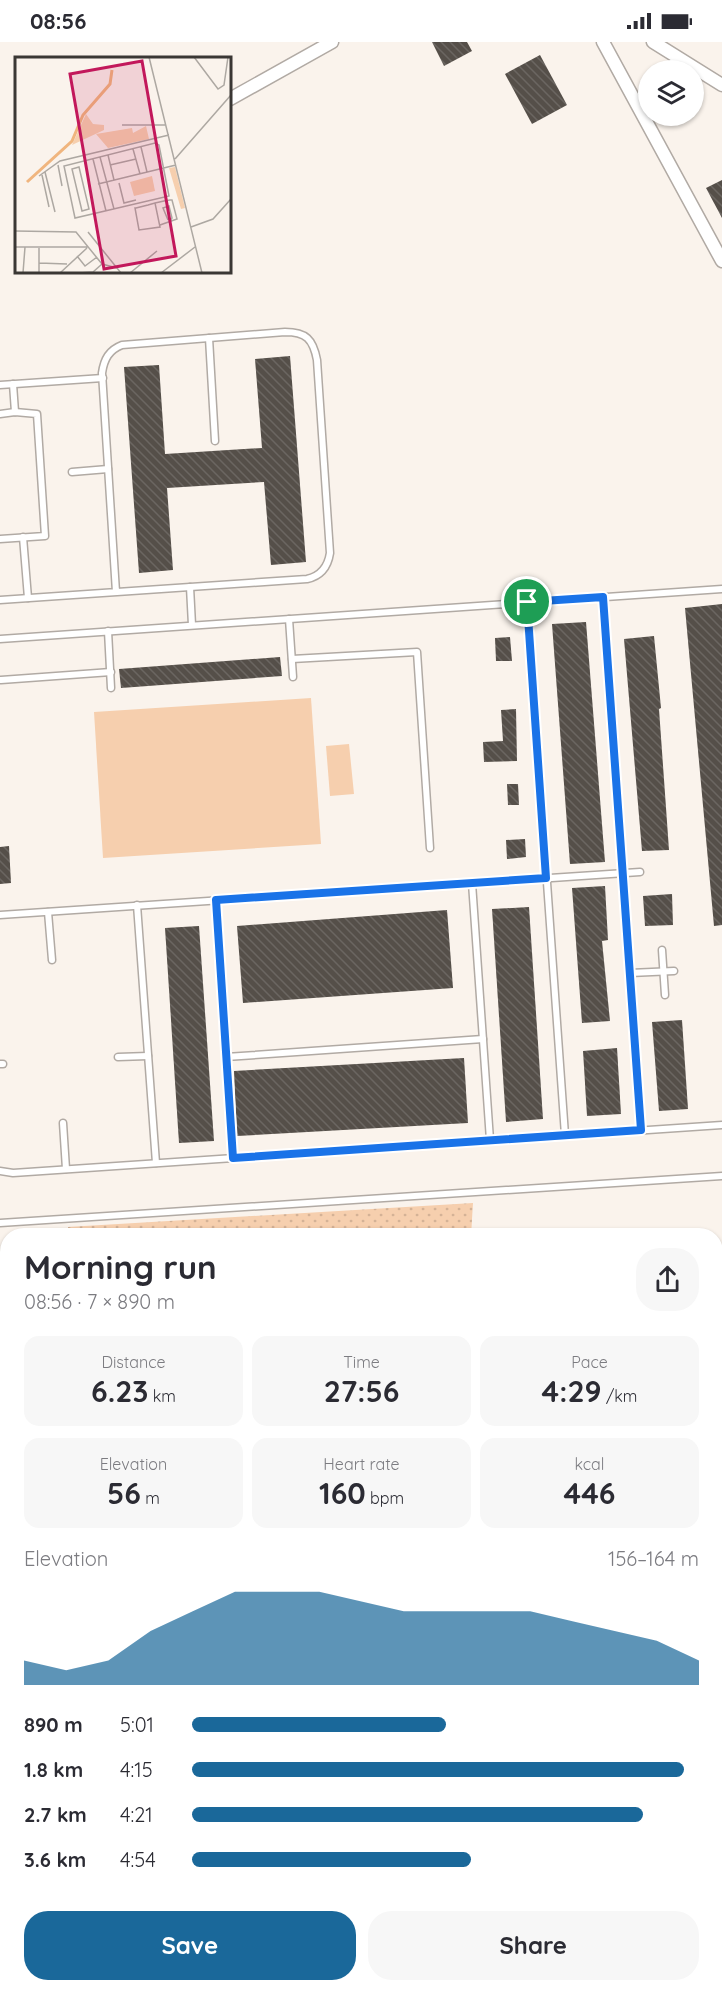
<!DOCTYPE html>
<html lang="en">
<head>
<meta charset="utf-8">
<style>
	body { margin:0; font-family:Quicksand,sans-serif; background:#f7f7f7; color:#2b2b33; height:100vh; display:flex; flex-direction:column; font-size:22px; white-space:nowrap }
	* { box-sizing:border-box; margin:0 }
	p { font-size:20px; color:#7c7c81 }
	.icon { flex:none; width:33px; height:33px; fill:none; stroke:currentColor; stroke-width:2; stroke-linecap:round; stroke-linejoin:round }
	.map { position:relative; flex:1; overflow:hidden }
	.panel { position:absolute; left:0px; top:1186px; width:723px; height:764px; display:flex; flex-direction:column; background:#fff; border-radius:24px 24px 0 0; box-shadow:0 2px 4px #0004 }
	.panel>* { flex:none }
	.buttons { position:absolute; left:638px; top:18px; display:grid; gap:12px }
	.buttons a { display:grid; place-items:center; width:66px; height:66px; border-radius:50%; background:#fff; box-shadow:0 2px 4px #0004; font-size:30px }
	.pin { position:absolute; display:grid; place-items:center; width:51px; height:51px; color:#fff; margin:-26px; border:3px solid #fff; border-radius:50%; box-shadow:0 2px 6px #0007 }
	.round { display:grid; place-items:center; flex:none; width:63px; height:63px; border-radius:24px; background:#f7f7f7 }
	.headline { display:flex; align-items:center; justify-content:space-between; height:102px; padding:0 24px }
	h1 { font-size:33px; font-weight:800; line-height:45px }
	.figures { display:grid; grid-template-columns:repeat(3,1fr); gap:9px; height:102px; padding:6px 24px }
	.figures div { display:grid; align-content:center; border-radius:15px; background:#f7f7f7; text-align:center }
	.figures b { font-size:30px; font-weight:800 }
	.figures small { font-size:16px; font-weight:400 }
	.figures p { font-size:16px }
	.chart { height:168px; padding:12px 24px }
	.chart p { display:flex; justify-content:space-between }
	.chart svg { width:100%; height:108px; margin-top:6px; fill:#1a689a; opacity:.7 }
	.primary-button { display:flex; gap:12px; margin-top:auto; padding:12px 24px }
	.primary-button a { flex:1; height:69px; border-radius:24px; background:#1a689a; color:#fff; font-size:24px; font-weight:800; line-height:69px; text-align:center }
	.primary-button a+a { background:#f7f7f7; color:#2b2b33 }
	ul { padding:0 24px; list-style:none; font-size:20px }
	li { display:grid; grid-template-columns:96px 72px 1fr; align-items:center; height:45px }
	li i { height:15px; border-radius:8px; background:#1a689a }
	.status { display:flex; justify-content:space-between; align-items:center; height:42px; padding:0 30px; background:#fff; direction:ltr }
	.status svg { height:16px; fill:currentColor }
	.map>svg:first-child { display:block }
	.grass { fill:url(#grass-dots) }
	.pitch { fill:#f6cfae }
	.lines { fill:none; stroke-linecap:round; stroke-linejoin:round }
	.stream { stroke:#f0b57e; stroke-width:4.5 }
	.building { fill:url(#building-back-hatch) }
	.service-casing { stroke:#b1aaa4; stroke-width:9 }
	.minor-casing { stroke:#b1aaa4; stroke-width:15 }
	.service { stroke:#fff; stroke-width:6 }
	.minor { stroke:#fff; stroke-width:12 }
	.route-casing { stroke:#fff; stroke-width:12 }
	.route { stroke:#1a73e8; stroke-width:8 }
	.inset-river { fill:none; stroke:#f0b57e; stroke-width:3 }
	.inset-road { fill:none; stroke:#ada8a2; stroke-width:1.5 }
	.view { fill:#c2185b; fill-opacity:0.15; stroke:#c2185b; stroke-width:3 }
	.inset-edge { fill:none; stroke:#3a3734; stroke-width:3 }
</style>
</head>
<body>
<div class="status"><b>08:56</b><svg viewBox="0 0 49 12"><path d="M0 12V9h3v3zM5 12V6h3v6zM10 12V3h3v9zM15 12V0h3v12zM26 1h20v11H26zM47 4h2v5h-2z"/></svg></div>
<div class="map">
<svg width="722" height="1949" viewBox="0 0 722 1949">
	<defs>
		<pattern id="grass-dots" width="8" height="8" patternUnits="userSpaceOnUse" patternTransform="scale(1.5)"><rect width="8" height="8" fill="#f6cfae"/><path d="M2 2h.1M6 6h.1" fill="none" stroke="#d4b296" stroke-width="1.8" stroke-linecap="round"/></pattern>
		<pattern id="building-back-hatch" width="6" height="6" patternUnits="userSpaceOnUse" patternTransform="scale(1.5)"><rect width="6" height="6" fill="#554f49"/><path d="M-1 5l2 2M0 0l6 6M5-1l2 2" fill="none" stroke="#6b6661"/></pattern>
	</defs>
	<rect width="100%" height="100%" fill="#faf3ec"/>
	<g class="grass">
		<path d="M473 1161 471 1194H68V1185Z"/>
		<path d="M722 1261V1377L716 1385V1262Z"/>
	</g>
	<g class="pitch">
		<path d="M311 656 321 802 103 816 94 670Z"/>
		<path d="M349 702 354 752 330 754 326 704Z"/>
	</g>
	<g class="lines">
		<path class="stream" d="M716 1406 722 1390"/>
	</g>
	<g class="building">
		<path d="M432 0H467L472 9 444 24Z"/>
		<path d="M540 13 567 63 532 82 505 32Z"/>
		<path d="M722 138V176L706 146Z"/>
		<path d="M290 314 306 520 271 523 264 440 167 446 173 528 139 531 124 325 159 323 165 412 262 406 255 317Z"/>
		<path d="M722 562V883L714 884 685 566Z"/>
		<path d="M586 580 605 820 570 822 552 582Z"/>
		<path d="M654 594 661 666 659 667 669 808 642 809 624 597Z"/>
		<path d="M510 595 512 619H496L495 596Z"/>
		<path d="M280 615 282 634 121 646 119 627Z"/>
		<path d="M516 667 517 719 484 720 483 700 503 699 501 668Z"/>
		<path d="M507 742H518L519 763H508Z"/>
		<path d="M525 797 526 815 507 817 506 798Z"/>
		<path d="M9 804 11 841 0 842V805Z"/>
		<path d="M605 844 608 898 602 899 610 979 582 981 572 846Z"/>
		<path d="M672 852 673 883 645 884 643 854Z"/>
		<path d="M529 865 543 1077 506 1080 492 867Z"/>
		<path d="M447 868 453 946 243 961 237 884Z"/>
		<path d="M199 884 214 1099 179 1101 165 886Z"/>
		<path d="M682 978 688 1067 659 1069 652 980Z"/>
		<path d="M617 1006 621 1072 587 1074 583 1009Z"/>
		<path d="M464 1016 468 1081 237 1094 234 1029Z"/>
	</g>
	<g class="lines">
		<g class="service-casing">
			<g id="service">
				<path d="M209 296 215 399"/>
				<path d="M13 342 15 370"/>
				<path d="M0 343 103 336"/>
				<path d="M0 372 15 370 37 372 45 494 0 497"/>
				<path d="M72 430 108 427"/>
				<path d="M23 495 28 556"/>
				<path d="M190 545 192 583"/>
				<path d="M603 555 641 1088"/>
				<path d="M0 558C102 551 205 544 307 537 321 534 328 524 330 511L317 318C313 297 306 290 285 290L122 303C109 308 104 317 102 331L116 550"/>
				<path d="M527 560 565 1093"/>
				<path d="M289 577 293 635"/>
				<path d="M108 589 111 646"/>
				<path d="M0 597 722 547"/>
				<path d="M292 617 417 610 430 806"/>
				<path d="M1 638 111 630"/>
				<path d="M472 841 490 1098"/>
				<path d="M216 858 233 1116"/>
				<path d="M137 863 156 1121"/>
				<path d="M48 870 52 918"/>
				<path d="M0 873 640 830"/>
				<path d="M662 908 665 953"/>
				<path d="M630 931 674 929"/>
				<path d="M118 1015 148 1014"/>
				<path d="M226 1015 483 997"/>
				<path d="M0 1022H3"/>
				<path d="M63 1081 66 1127"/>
				<path d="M0 1129 13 1131 722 1083"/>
				<path d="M0 1181 722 1134"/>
				<path d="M0 1313H8"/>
			</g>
		</g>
		<g class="minor-casing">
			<g id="minor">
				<path d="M603 0 722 219"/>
				<path d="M653 0 722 43"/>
				<path d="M230 57 332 0"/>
				<path d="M669 1949 673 1942"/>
			</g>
		</g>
		<use href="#service" class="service"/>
		<use href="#minor" class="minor"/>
	</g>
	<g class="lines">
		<g class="route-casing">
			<path id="route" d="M603 555 641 1088 233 1116 216 858 546 836 527 560Z"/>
		</g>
		<use href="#route" class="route"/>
	</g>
	<g transform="translate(15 15)">
		<rect width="216" height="216" fill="#faf3ec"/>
		<path d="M71 57 78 67 89 68V73L57 88ZM131 69 134 82 93 91 81 77 117 71 118 76ZM160 110 170 151 166 152 154 111Z" fill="#f6cfae"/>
		<path d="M137 119 140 134 119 139 115 125Z" fill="#f6cfae"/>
		<path class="inset-river" d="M12 125 57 84 68 58 95 27 97 13"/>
		<path class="inset-road" d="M134 0 187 216M179 0 203 32 209 28 213 0M107 68H150M140 86 144 88 154 139 60 161 49 109ZM126 90 132 115M118 92 125 117M93 98 99 123M85 100 99 152M78 102 91 154M160 102 216 38M43 108 47 129M95 108 121 102M64 110 74 152 67 154 57 112ZM30 115 40 155M27 118 34 150M24 119 45 104 154 78M104 126 109 146 121 143M83 127 161 108M0 131V158M140 146 145 170 124 173 120 151H121L133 148 140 146 149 144 155 143H157L162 162 145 168M153 163 148 151 154 149 157 161 154 165M176 170 198 162 216 142M0 174 61 175 87 207 102 211M73 175 106 216M0 190H73M24 191V216M62 199 70 209 82 200M24 206 52 207M8 216 10 190M45 216 72 191M64 216 78 215 87 207M115 216 142 194M146 216 180 190"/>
		<path class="view" d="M127 4 161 199 89 212 55 17Z"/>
		<rect width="216" height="216" class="inset-edge"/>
	</g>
</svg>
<div class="buttons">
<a><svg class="icon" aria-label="layers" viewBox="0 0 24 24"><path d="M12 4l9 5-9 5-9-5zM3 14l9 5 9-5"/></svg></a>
</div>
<div class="pin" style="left:527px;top:560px;background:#1e9e55"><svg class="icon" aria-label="arrive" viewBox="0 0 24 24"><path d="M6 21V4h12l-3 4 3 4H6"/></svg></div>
<section class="panel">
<div class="headline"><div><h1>Morning run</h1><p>08:56 · 7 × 890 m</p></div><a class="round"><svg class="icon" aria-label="share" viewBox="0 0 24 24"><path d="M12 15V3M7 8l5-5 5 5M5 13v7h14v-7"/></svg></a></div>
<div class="figures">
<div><p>Distance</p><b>6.23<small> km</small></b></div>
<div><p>Time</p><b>27:56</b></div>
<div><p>Pace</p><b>4:29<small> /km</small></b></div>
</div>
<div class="figures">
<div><p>Elevation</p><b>56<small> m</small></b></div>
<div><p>Heart rate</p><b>160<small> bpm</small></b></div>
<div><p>kcal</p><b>446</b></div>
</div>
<div class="chart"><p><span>Elevation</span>156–164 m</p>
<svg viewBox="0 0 160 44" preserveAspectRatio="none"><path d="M0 44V34L10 38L20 34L30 22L40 14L50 6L60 6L70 6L80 10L90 14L100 14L110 14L120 14L130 18L140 22L150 26L160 34V44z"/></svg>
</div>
<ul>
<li><b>890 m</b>5:01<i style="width:50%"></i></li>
<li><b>1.8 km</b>4:15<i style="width:97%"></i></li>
<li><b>2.7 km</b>4:21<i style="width:89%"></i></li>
<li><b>3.6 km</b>4:54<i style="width:55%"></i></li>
</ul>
<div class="primary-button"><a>Save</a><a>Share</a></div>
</section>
</div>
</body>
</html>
